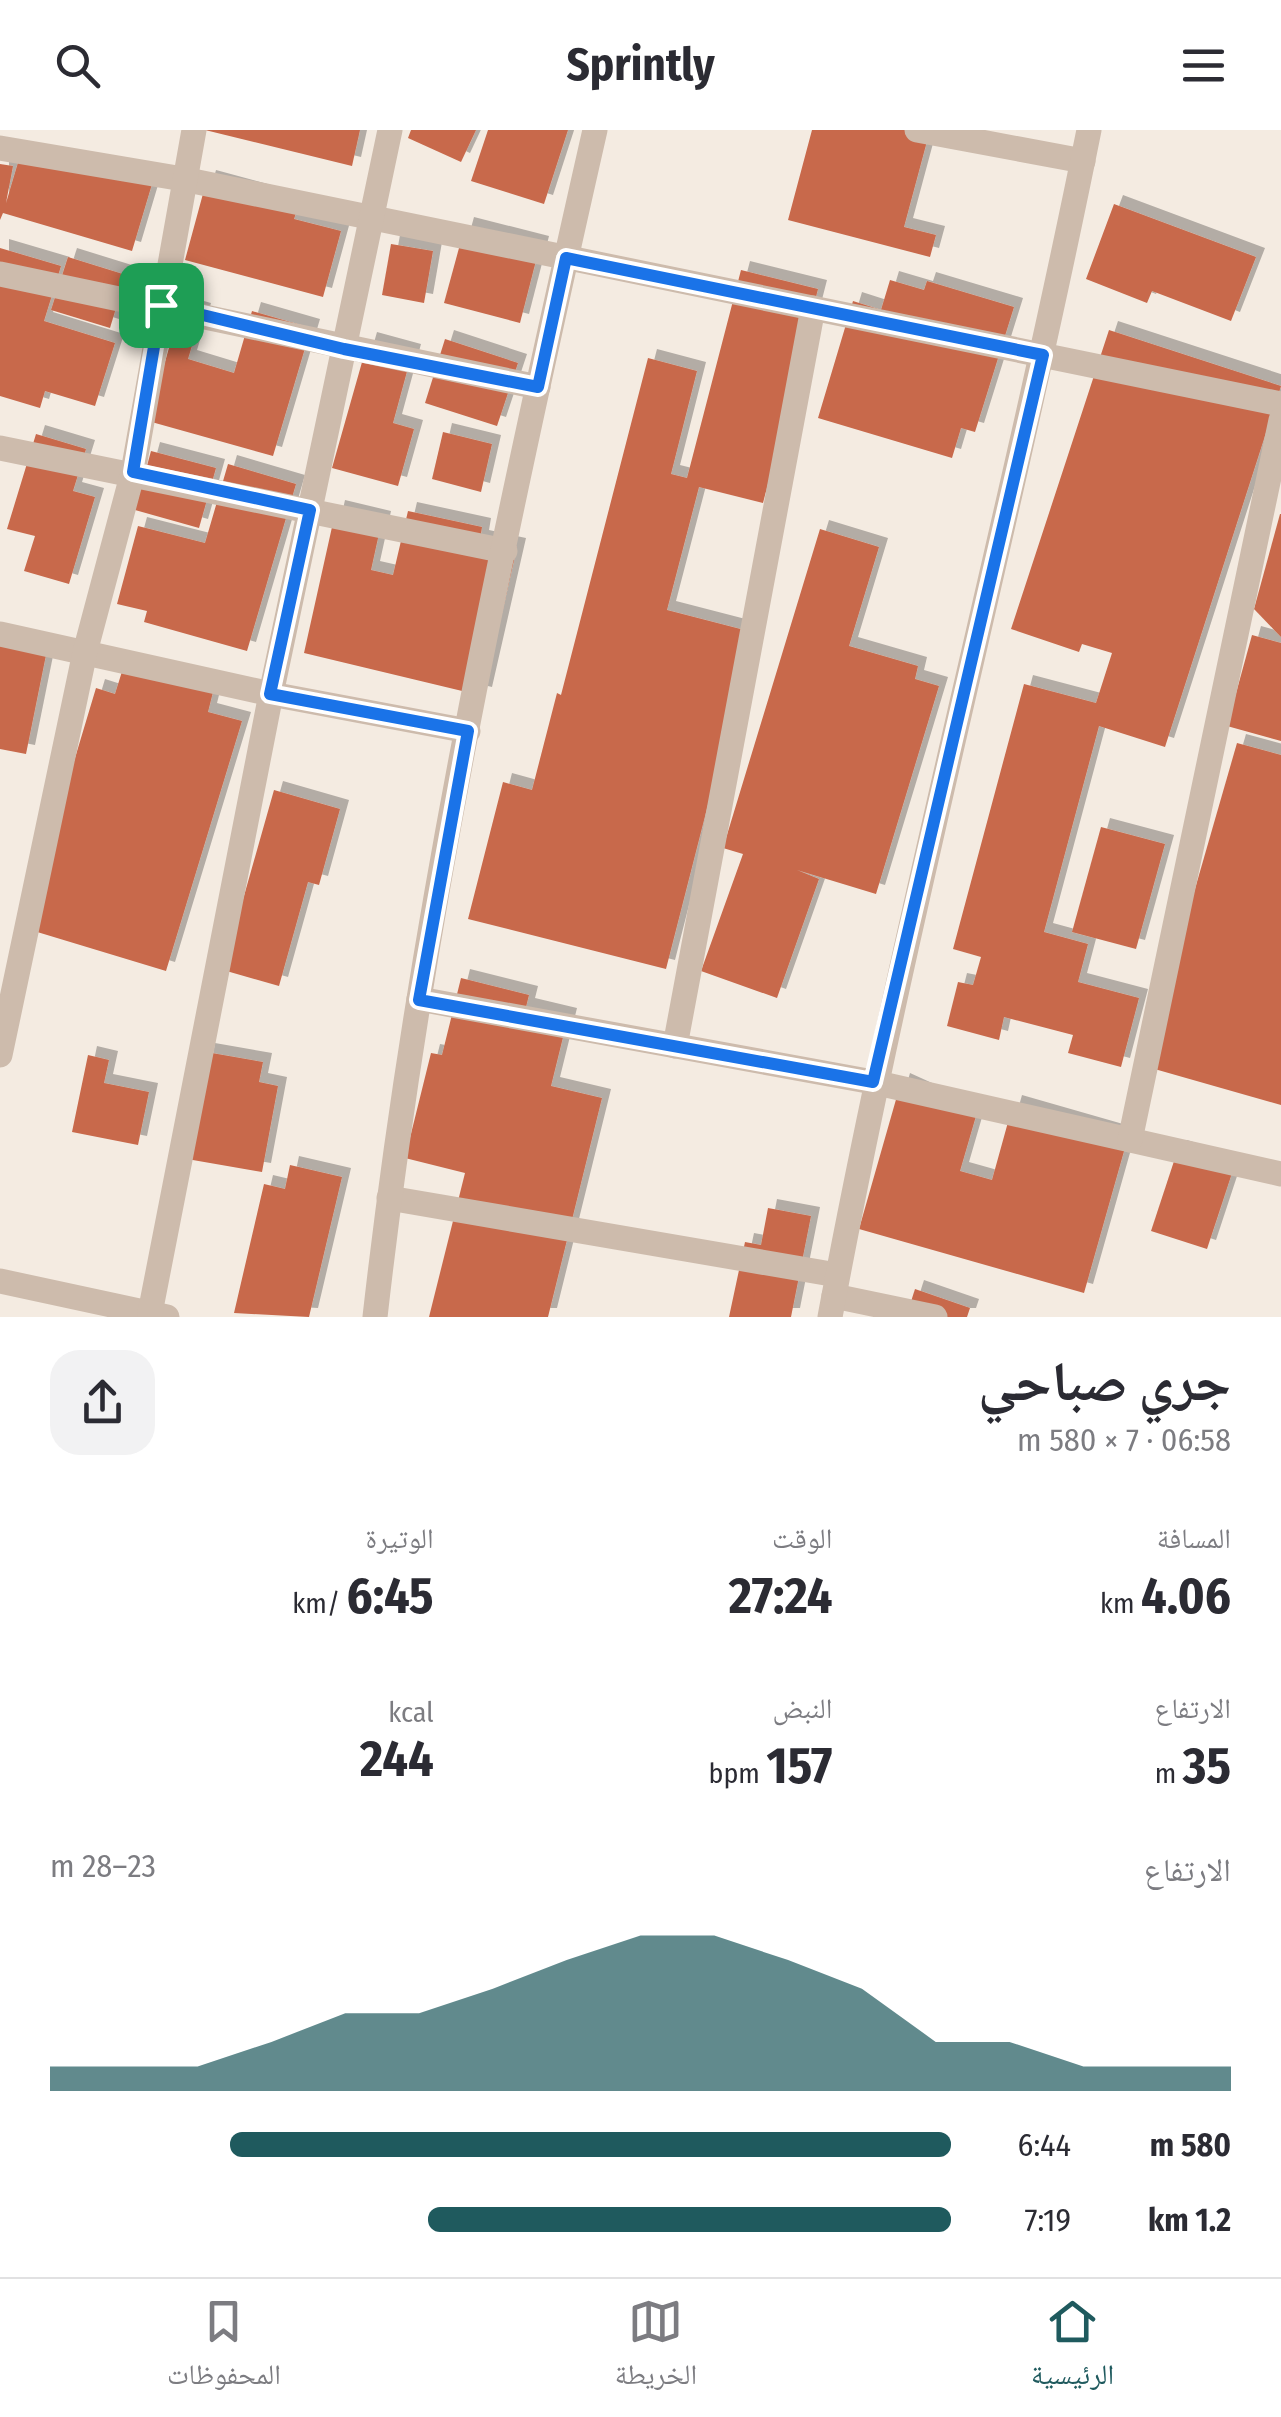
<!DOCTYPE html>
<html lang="ar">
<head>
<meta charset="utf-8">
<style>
	body { margin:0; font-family:"Fira Sans Condensed","Noto Naskh Arabic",sans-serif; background:#f2f2f3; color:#2b2b33; direction:rtl; height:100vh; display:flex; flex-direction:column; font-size:38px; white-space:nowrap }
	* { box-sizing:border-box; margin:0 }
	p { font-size:32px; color:#7c7c81 }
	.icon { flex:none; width:55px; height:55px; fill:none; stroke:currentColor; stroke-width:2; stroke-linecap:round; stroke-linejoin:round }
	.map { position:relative; height:1187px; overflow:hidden; direction:ltr }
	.drawer { display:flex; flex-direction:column; background:#fff; flex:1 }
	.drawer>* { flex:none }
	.pin { position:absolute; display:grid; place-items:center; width:85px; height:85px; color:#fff; margin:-42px; border-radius:20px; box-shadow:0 5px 15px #0006 }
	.round { display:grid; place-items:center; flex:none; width:105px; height:105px; border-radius:30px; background:#f2f2f3 }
	.overview { display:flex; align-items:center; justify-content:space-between; height:170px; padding:0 50px }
	h1 { font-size:55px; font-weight:700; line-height:75px }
	.metrics { display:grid; grid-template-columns:repeat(3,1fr); gap:15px; height:170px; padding:10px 50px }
	.metrics div { display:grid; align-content:center }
	.metrics b { font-size:50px; font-weight:700 }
	.metrics small { font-size:28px; font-weight:400 }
	.metrics p { font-size:28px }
	.chart { height:280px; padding:20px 50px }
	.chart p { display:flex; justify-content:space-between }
	.chart svg { width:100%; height:180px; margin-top:10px; fill:#1f5a5e; opacity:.7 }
	ul { padding:0 50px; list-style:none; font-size:32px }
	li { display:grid; grid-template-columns:160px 120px 1fr; align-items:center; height:75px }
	li i { height:25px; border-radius:12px; background:#1f5a5e }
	header { display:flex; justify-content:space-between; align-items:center; height:130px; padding:0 50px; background:#fff; font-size:45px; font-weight:700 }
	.dock { display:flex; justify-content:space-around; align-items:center; height:140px; border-top:2px solid #e1e1e2; background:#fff; font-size:28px; color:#7c7c81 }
	.dock a { display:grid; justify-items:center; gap:5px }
	.dock .active { color:#1f5a5e }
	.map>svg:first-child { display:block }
	.building { fill:#c8694b; filter:url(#shadow) }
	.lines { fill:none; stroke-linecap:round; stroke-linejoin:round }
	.minor { stroke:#cdbbac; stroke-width:25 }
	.route-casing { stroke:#fff; stroke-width:20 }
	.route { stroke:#1a73e8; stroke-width:12 }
</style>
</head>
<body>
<header><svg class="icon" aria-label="menu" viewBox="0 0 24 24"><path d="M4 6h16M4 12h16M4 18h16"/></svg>Sprintly<svg class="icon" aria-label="search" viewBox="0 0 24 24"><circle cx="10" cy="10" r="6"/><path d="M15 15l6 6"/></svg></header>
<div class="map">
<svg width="1281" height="1187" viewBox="0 0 1281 1187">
	<defs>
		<filter id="shadow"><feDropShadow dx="9" dy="-9" stdDeviation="0" flood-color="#0004"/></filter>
	</defs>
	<rect width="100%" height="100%" fill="#f4ebe1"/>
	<g class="building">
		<path d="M205 0H360L352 36Z"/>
		<path d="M411 0H476L461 32 408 8Z"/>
		<path d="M488 0H568L544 74 471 51Z"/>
		<path d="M812 0H930L904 97 936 105 930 127 788 90Z"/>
		<path d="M20 26 155 44 132 121 3 83 0 90V34L13 36 6 73Z"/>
		<path d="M207 49 299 74 294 89 341 101 323 167 185 130Z"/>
		<path d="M1114 74 1256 127 1231 191 1152 161 1147 173 1086 149Z"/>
		<path d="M465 96 540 115 520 193 444 173Z"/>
		<path d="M391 114 433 121 424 173 382 165Z"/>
		<path d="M0 118 61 136 44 191 115 213 95 276 45 261 40 278 0 266Z"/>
		<path d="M68 127 126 145 110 198 51 180Z"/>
		<path d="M741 140 818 159 763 373 699 357 667 480 752 502 666 839 468 789 503 652 532 660 557 563 561 565 648 228 697 241 671 344 687 348Z"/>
		<path d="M890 150 924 160 927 151 1014 177 975 302 961 298 952 328 818 288 853 171 881 180Z"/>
		<path d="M181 176 202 182 188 229 234 243 252 181 311 198 273 326 148 291Z"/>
		<path d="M1109 200 1281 256 1165 617 1099 596 1044 802 1088 814 1078 852 1139 868 1121 937 1068 923 1073 905 1004 887 999 910 947 896 958 852 973 855 981 827 953 819 1024 554 1096 573 1112 523 1082 514 1079 522 1011 499Z"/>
		<path d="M445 209 518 233 497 296 425 273Z"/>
		<path d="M368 211 412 223 393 293 414 299 398 356 332 338Z"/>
		<path d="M443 302 492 314 481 362 432 349Z"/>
		<path d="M36 304 86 319 73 361 95 367 69 454 24 441 35 406 7 399Z"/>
		<path d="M151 321 216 338 199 398 135 380Z"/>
		<path d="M228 334 296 354 247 521 144 492 147 481 117 474 138 396 205 413Z"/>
		<path d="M336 379 382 390 371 440 393 445 408 381 482 397 480 409 517 417 483 566 304 523Z"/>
		<path d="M1280 384H1281V507L1254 479Z"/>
		<path d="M820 399 879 417 849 516 918 536 915 549 939 556 876 764 797 740 819 749 777 868 701 841 743 724 723 718Z"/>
		<path d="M1252 505 1281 513V611L1227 596Z"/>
		<path d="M0 516 46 525 26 624 0 619Z"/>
		<path d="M124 535 213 562 208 582 242 591 166 841 24 798 96 558 115 564Z"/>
		<path d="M1237 613 1281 625V975L1144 936Z"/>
		<path d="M274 660 340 679 319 755 308 752 279 856 223 840Z"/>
		<path d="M1101 697 1165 714 1136 819 1072 802Z"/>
		<path d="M461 848 529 865 526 877 568 887 551 956 602 968 548 1187H429L465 1043 405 1028 431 923 442 925Z"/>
		<path d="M206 922 263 932 259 952 278 956 262 1042 187 1029Z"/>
		<path d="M88 925 109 930 104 953 149 962 138 1015 72 1002Z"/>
		<path d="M901 952 976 986 960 1041 992 1050 1013 974 1128 1007 1084 1163 859 1099Z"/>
		<path d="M1178 1019 1234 1037 1207 1119 1151 1101Z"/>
		<path d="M290 1035 342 1047 309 1187 234 1183 264 1054 285 1059Z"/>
		<path d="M768 1078 811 1086 791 1187H729L745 1112 761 1115Z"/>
		<path d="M915 1159 970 1178 967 1187H906Z"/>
	</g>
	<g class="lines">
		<g class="minor">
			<path d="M917 0 1083 31"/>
			<path d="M0 18 183 49 1281 274"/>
			<path d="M0 144 538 257"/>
			<path d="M0 318 505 421"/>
			<path d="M0 504 271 564 468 601"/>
			<path d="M419 869 873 952 1281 1044"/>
			<path d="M675 916 813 178"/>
			<path d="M0 925 85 522 133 342 194 0"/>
			<path d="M1130 1010 1281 290"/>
			<path d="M389 1068 837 1145"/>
			<path d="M0 1151 167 1187"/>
			<path d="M834 1166 935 1187"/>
			<path d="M150 1183 271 564 390 0"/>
			<path d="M375 1187C420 787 506 392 595 0"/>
			<path d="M830 1187C904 789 1009 397 1089 0"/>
		</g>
	</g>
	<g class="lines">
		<g class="route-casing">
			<path id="route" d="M566 128 1043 225 873 952 419 870 468 601 270 564 310 380 133 342 161 175 344 219 538 257Z"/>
		</g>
		<use href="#route" class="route"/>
	</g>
</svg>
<div class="pin" style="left:161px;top:175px;background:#1e9e55"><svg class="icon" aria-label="arrive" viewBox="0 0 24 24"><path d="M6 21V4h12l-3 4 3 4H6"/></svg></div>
</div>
<section class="drawer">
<div class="overview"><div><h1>جري صباحي</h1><p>06:58 · 7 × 580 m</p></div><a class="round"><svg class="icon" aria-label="share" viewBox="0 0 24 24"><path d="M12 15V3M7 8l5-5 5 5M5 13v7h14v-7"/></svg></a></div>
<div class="metrics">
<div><p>المسافة</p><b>4.06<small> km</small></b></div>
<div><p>الوقت</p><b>27:24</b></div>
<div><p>الوتيرة</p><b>6:45<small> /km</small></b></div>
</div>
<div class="metrics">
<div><p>الارتفاع</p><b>35<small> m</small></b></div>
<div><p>النبض</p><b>157<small> bpm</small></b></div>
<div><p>kcal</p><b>244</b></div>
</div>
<div class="chart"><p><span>الارتفاع</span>23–28 m</p>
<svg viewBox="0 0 160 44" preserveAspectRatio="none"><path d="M0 44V38L10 38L20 38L30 32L40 25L50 25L60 19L70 12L80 6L90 6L100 12L110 19L120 32L130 32L140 38L150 38L160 38V44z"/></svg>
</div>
<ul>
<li><b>580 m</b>6:44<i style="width:80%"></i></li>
<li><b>1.2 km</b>7:19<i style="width:58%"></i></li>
</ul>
</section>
<nav class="dock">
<a class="active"><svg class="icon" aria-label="home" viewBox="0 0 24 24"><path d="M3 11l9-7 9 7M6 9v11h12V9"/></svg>الرئيسية</a>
<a><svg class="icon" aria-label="map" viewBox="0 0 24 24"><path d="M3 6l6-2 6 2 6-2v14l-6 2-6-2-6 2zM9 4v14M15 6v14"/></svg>الخريطة</a>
<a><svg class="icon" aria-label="saved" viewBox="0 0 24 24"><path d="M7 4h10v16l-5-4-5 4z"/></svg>المحفوظات</a>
</nav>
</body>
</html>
